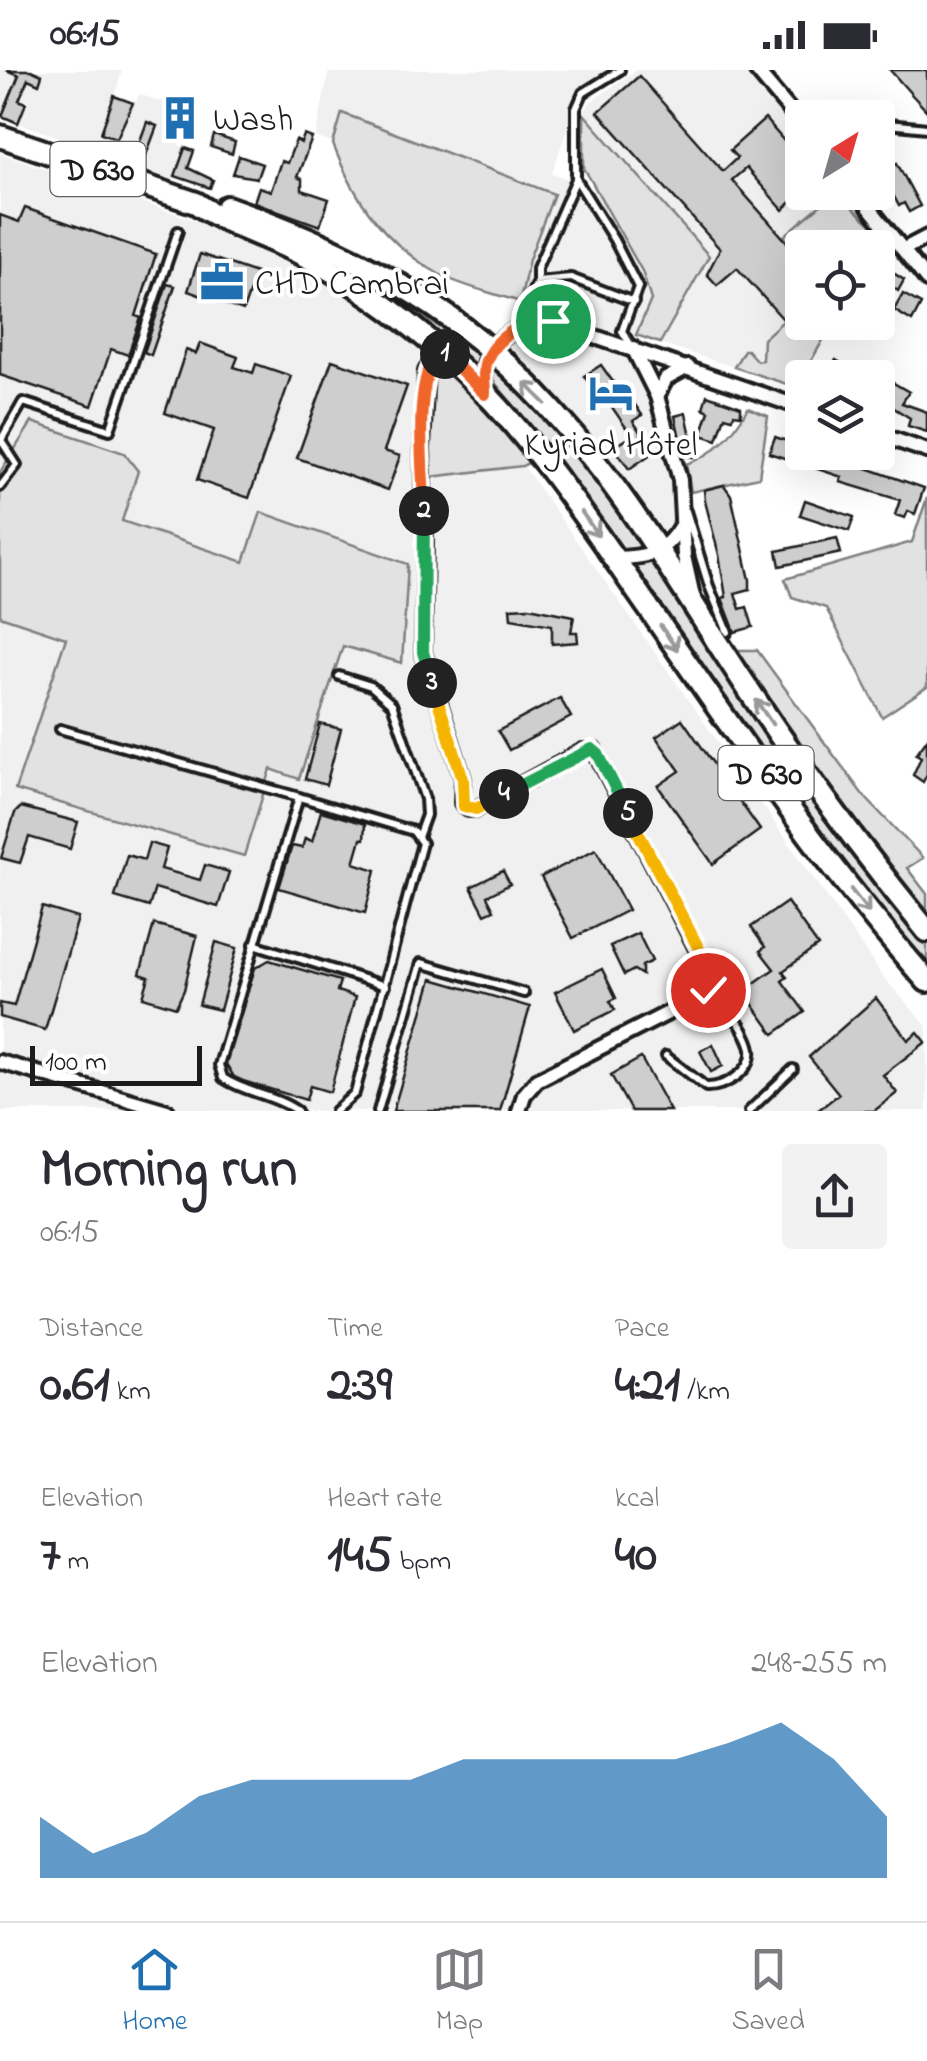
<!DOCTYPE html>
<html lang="en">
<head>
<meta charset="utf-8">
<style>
	body { margin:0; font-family:"Indie Flower",sans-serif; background:#f2f2f3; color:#2b2b33; height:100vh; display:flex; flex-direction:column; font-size:38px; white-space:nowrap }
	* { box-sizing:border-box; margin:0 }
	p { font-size:32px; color:#7c7c81 }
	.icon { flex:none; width:55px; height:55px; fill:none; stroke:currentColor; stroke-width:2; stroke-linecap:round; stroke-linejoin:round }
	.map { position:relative; height:1041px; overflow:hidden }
	.drawer { display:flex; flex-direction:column; background:#fff; flex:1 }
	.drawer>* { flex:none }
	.needle { width:65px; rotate:37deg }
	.fabs { position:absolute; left:785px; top:30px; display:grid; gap:20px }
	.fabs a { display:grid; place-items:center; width:110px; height:110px; border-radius:10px; background:#fff; box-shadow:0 10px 40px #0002; font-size:50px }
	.scale { position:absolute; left:30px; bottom:25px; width:172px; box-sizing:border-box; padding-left:10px; border:5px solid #1c1c1c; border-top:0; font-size:28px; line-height:35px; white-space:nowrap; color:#1c1c1c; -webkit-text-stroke:8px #fff; paint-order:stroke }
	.pin { position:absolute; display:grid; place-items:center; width:85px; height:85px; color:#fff; margin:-42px; border:5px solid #fff; border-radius:50%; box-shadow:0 2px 10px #0007 }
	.km { position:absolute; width:50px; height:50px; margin:-25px; border-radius:50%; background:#222; color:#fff; font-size:28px; line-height:50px; text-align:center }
	.round { display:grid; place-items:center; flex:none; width:105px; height:105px; border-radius:10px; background:#f2f2f3 }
	.summary { display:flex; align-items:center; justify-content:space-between; height:170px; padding:0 40px }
	h1 { font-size:55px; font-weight:700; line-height:75px }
	.stats { display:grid; grid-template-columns:repeat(3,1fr); gap:15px; height:170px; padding:10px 40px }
	.stats div { display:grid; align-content:center }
	.stats b { font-size:50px; font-weight:700 }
	.stats small { font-size:28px; font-weight:400 }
	.stats p { font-size:28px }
	.chart { height:280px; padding:20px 40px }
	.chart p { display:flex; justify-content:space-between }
	.chart svg { width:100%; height:180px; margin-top:10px; fill:#1f6fb2; opacity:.7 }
	.status { display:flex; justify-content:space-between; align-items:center; height:70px; padding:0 50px; background:#fff; direction:ltr }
	.status svg { height:28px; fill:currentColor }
	.menu { display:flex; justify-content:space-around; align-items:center; height:140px; border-top:2px solid #e1e1e2; background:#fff; font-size:28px; color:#7c7c81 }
	.menu a { display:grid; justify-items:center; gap:5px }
	.menu .selected { color:#1f6fb2 }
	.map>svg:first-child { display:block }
	.built { fill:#f0f0f0 }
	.green { fill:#e2e2e2; stroke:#7f7f7f; stroke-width:2.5 }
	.building { fill:#cecece; stroke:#1c1c1c; stroke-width:2.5 }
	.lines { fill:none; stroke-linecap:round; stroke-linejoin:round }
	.lane-casing { stroke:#1c1c1c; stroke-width:14 }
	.street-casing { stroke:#1c1c1c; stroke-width:20 }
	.primary-casing { stroke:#1c1c1c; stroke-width:28 }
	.lane { stroke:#fff; stroke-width:6 }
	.street { stroke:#fff; stroke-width:12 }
	.primary { stroke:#fff; stroke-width:20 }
	.oneway { stroke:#999 }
	.split-1-casing { stroke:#fff; stroke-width:20 }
	.split-2-casing { stroke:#fff; stroke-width:20 }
	.split-3-casing { stroke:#fff; stroke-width:20 }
	.split-4-casing { stroke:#fff; stroke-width:20 }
	.split-5-casing { stroke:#fff; stroke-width:20 }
	.split-6-casing { stroke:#fff; stroke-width:20 }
	.split-1 { stroke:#f0652b; stroke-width:12 }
	.split-2 { stroke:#f0652b; stroke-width:12 }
	.split-3 { stroke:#22a559; stroke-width:12 }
	.split-4 { stroke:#f5b400; stroke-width:12 }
	.split-5 { stroke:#22a559; stroke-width:12 }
	.split-6 { stroke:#f5b400; stroke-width:12 }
	.labels { text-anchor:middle; stroke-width:8; stroke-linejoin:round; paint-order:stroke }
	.shield { fill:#fff; stroke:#606060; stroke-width:2.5 }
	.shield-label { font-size:32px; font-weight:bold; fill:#1c1c1c }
	.poi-label { font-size:35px; fill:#1c1c1c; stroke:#fff; text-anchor:start }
</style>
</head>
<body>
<div class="status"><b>06:15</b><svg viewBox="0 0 49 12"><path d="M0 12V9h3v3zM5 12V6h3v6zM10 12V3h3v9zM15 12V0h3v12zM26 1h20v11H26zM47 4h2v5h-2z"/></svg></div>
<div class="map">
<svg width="927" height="1041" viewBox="0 0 927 1041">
	<rect width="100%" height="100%" fill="#fff"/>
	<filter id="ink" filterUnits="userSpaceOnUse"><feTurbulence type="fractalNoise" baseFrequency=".01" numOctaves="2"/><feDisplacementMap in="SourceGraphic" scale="20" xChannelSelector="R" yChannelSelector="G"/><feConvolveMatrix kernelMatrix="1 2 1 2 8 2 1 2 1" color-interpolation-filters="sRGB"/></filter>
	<g filter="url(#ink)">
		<g class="built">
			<path d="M0 0H122L115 26 135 34 139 24 157 31H173L191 37 178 75 185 78 170 114 92 87 95 79 0 47Z"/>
			<path d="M329 0H606L581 18 552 103 594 119 584 98V44L590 32 636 0H743L802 69V122L836 123 883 166 876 177 802 178V252L833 253 796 317 637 266 660 314 687 419V458L668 480 499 281 519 232 440 204 375 152 358 130 333 74 316 67Z"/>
			<path d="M0 83 196 151 293 195 351 227 416 277 487 344 884 908 927 956V1041H0Z"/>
		</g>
		<g class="green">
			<path d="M342 43 554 124 529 189 520 232C494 223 463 217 439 204 385 174 354 129 333 74Z"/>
			<path d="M584 44 709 186 660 273 636 265 651 230 642 201 584 98Z"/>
			<path d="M836 122 883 166 876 177 802 178V186L784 166Z"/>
			<path d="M365 211 475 279 480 287 479 308Z"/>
			<path d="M802 234V252L833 253 796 317 734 297 744 280H747L757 291 762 290 763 269Z"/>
			<path d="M438 291 489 337 531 392 522 396 430 407V315Z"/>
			<path d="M491 293 593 396 650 482 626 481 619 478 553 384 492 309Z"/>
			<path d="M748 338 768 346 759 407 691 422 686 394C715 385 733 364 748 338Z"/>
			<path d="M32 352 124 383 138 401 122 451 244 492 261 442 408 494 402 593 343 576 299 709 271 699 244 786 15 720 66 568 0 546V402Z"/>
			<path d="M927 428V617L882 647 826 538 792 527 785 509 912 472Z"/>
			<path d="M656 492 875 806 927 871V901L847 804 629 494Z"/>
			<path d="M735 580H757L863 725 923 788 907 798 927 824V844L813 696Z"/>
		</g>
		<g class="building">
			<path d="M6 0H31L42 5 39 14 28 9 19 30 26 33 18 53 2 46 19 5Z"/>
			<path d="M890 0H927V41L912 25Z"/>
			<path d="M639 6 723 101 737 88 730 80 765 49 802 92V122L783 140 746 98 732 110 802 189V231L783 249 737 198 717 215 707 204 720 179 598 42Z"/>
			<path d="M114 26 133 33 117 68 101 63Z"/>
			<path d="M176 37 189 42 184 58 170 53Z"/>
			<path d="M147 52 157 56 145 88 135 84Z"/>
			<path d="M214 65 235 72 232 84 211 77Z"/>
			<path d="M304 65 312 68 297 107 302 109V120L329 129 320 156 254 132 259 117 271 121 281 91 287 93 296 70 301 73Z"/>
			<path d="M185 78 194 81 188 98 213 110 210 118 175 106Z"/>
			<path d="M239 86 262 94 257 108 233 104Z"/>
			<path d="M897 93 920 136 909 142 904 133 899 136 881 102Z"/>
			<path d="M25 138 156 184 136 246 141 248 128 285 111 279 92 336 0 305V145L19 152Z"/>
			<path d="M200 184 256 203 243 241 188 221Z"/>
			<path d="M878 193 904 210 898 221 878 206Z"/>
			<path d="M167 214 175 216 151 285 144 282Z"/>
			<path d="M903 224 921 234 912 251 894 240Z"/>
			<path d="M200 273 238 287 234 297 253 303 256 294 291 306 249 428 197 410 214 360 165 343 186 280 196 284Z"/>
			<path d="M332 290 407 316 384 381 400 386 388 420 297 388Z"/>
			<path d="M836 290 849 298 844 308 828 304Z"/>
			<path d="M601 295 618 319 622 316 642 345 633 351 654 382 629 399 614 377 632 366 605 327 601 330 584 306Z"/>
			<path d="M878 304 909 322 902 333 927 342V362L908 356 910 348 878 328Z"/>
			<path d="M707 325 741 337V345L734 344 732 348 725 346 717 370 701 365 709 341 703 338Z"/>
			<path d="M686 343 692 371 694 387 684 386 675 346Z"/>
			<path d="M775 367 796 374 793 382H821L924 418 915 444 908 441 905 448 895 445 900 430 840 412 842 407 769 383Z"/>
			<path d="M724 415 731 425 750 510V519L735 523 740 539 747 537 753 557 735 562 722 528 726 527 719 485 705 431 704 420Z"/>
			<path d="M805 430 854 447 849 461 800 445Z"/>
			<path d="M837 468 841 483 780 496 777 481Z"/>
			<path d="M529 537 574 546 571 562H577L578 572 552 574V555L511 548 510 538Z"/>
			<path d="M560 628 571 647 509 680 498 661Z"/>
			<path d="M682 649 760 760 713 794 658 716 680 701 656 667Z"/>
			<path d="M320 654 341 659 326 715 305 709Z"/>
			<path d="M927 669V704L923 712 913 705 921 687 916 684Z"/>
			<path d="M21 737 78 752 70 779 29 767 20 793 1 788 15 743Z"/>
			<path d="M321 741 365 754 364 769H361L354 793 376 800 365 843 279 818 292 776 302 778 305 768 312 771Z"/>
			<path d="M149 773 167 778 161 799 200 810 205 795 229 802 218 837 155 818 149 837 115 827 127 785 144 790Z"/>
			<path d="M596 779 628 840 573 868 541 807Z"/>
			<path d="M503 801 510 814 487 826 494 840 485 844 471 817Z"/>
			<path d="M787 832 818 876 783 901 787 907 782 911 805 942 774 964 743 921 774 899 760 881 765 877 751 857Z"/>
			<path d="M42 837 78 848 45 960 0 947V933L14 936Z"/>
			<path d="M154 854 197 866 184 920 176 937 143 927 149 907 140 904Z"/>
			<path d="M638 863 652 891 642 896V905L634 900 624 905 610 876Z"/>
			<path d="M216 872 237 878 220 940 199 935Z"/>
			<path d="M269 890 340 911 337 921 355 927 330 1022 310 1016 306 1030 243 1011 234 1007 226 994 255 898Z"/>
			<path d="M602 899 616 928 610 931 615 940 574 960 555 922Z"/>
			<path d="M432 909 530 937 500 1041H393Z"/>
			<path d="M876 928 908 970 918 962 926 972 883 1005 897 1023 874 1041H817L839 1024 809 987Z"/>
			<path d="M713 974 723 996 711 1002 700 981Z"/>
			<path d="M641 988 670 1041H631L611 1005Z"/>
		</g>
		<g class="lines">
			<g class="lane-casing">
				<g id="lane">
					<path d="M878 63 888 54 927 58"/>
					<path d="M576 109 614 170 638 217 622 261 632 277"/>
					<path d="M537 211 571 208 634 232"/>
					<path d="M519 256 537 211V198L576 109V39L583 23 620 0"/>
					<path d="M0 417 17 395 1 370 23 332 110 360 178 161"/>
					<path d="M686 441 709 516 728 562"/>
					<path d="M339 606 371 616 392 634 425 729 426 745 418 767"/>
					<path d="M60 659 299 727"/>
					<path d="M254 874 385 916"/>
					<path d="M666 986 706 1017C724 1018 754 1001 751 979 748 962 723 928 708 920"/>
					<path d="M297 1041C275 1025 245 1023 223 1008L219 995 299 727 413 761 422 773 355 1023 335 1041"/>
					<path d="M378 1041 421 893 524 923"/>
					<path d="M749 1041 793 999"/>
				</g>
			</g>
			<g class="street-casing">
				<g id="street">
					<path d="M756 0 802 55"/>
					<path d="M857 122 927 210"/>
					<path d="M904 179 927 167"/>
					<path d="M633 278 657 326 680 410 684 486 693 526"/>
					<path d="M439 279 426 301 422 378 425 473 423 582 463 709 462 733 468 739H476L583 681H595L713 910 705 924 537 1010 524 1025 519 1041"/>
					<path d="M485 324C485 314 482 300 485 291 493 270 522 253 543 249L802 338"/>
					<path d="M657 326 666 309 688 297"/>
					<path d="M878 364 927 381"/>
					<path d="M614 488C645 488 665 484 681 455"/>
					<path d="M0 992 167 1041"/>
				</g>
			</g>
			<g class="primary-casing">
				<g id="primary">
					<path d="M0 66 196 133C233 159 279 170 318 193 368 221 416 257 458 296 534 367 591 456 650 540 738 667 825 796 927 911"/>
					<path d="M227 137C323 171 414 213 492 281 589 366 649 466 718 573 782 673 852 769 927 861"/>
				</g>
			</g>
			<use href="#lane" class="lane"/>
			<use href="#street" class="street"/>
			<use href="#primary" class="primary"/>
		</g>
		<defs><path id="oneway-shaft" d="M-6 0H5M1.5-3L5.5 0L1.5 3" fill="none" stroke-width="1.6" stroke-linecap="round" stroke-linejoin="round" transform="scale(2.5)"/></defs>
		<g class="oneway">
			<use href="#oneway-shaft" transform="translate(535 323) rotate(-135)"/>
			<use href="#oneway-shaft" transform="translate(590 454) rotate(55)"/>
			<use href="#oneway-shaft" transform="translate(669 568) rotate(55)"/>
			<use href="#oneway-shaft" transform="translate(764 642) rotate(-124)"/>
			<use href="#oneway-shaft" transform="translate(860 831) rotate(52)"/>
		</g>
	</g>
	<g class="lines" filter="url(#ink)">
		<g class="split-1-casing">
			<path id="split-1" d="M445 284 485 324C485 314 482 300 486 291 495 267 529 246 553 251"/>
		</g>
		<g class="split-2-casing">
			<path id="split-2" d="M424 441C424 399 411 312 440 279L445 284"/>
		</g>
		<g class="split-3-casing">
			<path id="split-3" d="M424 441 423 582 432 613"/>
		</g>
		<g class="split-4-casing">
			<path id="split-4" d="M432 613 463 709 464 736 476 739 504 724"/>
		</g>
		<g class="split-5-casing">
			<path id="split-5" d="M504 724 592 679 598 684 628 743"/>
		</g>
		<g class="split-6-casing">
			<path id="split-6" d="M628 743 712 904 708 920"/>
		</g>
		<use href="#split-1" class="split-1"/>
		<use href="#split-2" class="split-2"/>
		<use href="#split-3" class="split-3"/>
		<use href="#split-4" class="split-4"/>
		<use href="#split-5" class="split-5"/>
		<use href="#split-6" class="split-6"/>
	</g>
	<defs>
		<g id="building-bare" transform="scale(3.45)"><path d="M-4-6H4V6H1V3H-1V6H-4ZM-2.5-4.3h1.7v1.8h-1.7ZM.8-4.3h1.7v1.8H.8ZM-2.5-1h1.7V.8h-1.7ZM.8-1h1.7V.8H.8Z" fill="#1f6fb2" stroke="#fff" stroke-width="2.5" paint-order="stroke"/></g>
		<g id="office-bare" transform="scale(3.45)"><path d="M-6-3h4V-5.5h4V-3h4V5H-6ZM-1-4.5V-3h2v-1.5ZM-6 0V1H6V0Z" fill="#1f6fb2" stroke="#fff" stroke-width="2.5" paint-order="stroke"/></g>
		<g id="hotel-bare" transform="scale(3.45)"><path d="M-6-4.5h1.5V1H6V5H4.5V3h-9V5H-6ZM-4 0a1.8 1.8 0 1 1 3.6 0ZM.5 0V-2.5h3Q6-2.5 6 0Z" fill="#1f6fb2" stroke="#fff" stroke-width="2.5" paint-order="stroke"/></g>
	</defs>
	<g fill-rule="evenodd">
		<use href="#building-bare" x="180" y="48"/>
		<use href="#office-bare" x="222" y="212"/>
		<use href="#hotel-bare" x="611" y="323"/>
	</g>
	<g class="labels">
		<g class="shield">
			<rect x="50.5" y="72" width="95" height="54" rx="8"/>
			<rect x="718.5" y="676" width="95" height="54" rx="8"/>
		</g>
		<g class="shield-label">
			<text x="98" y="110">D 630</text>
			<text x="766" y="714">D 630</text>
		</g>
		<g class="poi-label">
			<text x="213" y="60">Wash</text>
			<text x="255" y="224">CHD Cambrai</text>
			<text x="611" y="385" text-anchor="middle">Kyriad Hôtel</text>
		</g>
	</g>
</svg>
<div class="fabs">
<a><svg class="needle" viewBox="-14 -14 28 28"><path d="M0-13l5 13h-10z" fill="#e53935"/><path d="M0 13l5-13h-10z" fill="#7c7c81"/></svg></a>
<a><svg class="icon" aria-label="locate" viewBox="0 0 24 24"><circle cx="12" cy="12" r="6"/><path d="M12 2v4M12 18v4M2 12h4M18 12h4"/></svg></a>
<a><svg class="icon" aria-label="layers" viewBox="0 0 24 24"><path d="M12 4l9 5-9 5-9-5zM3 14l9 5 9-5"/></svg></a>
</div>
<div class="scale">100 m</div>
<div class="pin" style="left:553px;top:251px;background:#1e9e55"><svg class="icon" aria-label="arrive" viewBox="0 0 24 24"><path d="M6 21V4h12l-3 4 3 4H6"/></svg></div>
<div class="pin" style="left:708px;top:920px;background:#d93025"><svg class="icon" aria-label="check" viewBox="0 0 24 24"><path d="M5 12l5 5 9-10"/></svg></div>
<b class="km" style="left:445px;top:284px">1</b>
<b class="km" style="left:424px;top:441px">2</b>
<b class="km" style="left:432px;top:613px">3</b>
<b class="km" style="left:504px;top:724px">4</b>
<b class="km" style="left:628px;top:743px">5</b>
</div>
<section class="drawer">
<div class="summary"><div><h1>Morning run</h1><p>06:15</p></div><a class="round"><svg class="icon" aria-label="share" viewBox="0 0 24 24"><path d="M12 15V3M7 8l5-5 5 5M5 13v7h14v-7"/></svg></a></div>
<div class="stats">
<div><p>Distance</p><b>0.61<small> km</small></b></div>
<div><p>Time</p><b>2:39</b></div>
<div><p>Pace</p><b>4:21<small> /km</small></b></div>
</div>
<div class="stats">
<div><p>Elevation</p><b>7<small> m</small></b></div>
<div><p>Heart rate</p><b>145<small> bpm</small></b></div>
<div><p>kcal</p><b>40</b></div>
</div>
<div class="chart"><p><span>Elevation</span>248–255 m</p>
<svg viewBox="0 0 160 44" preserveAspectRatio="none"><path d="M0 44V29L10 38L20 33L30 24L40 20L50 20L60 20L70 20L80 15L90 15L100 15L110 15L120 15L130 11L140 6L150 15L160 29V44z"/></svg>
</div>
</section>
<nav class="menu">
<a class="selected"><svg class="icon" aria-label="home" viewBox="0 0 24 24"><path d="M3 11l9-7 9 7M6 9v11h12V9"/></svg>Home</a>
<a><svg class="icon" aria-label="map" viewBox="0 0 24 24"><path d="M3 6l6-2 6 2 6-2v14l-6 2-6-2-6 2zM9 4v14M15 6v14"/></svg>Map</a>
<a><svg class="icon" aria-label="saved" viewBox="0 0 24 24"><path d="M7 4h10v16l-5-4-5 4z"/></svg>Saved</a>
</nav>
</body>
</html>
